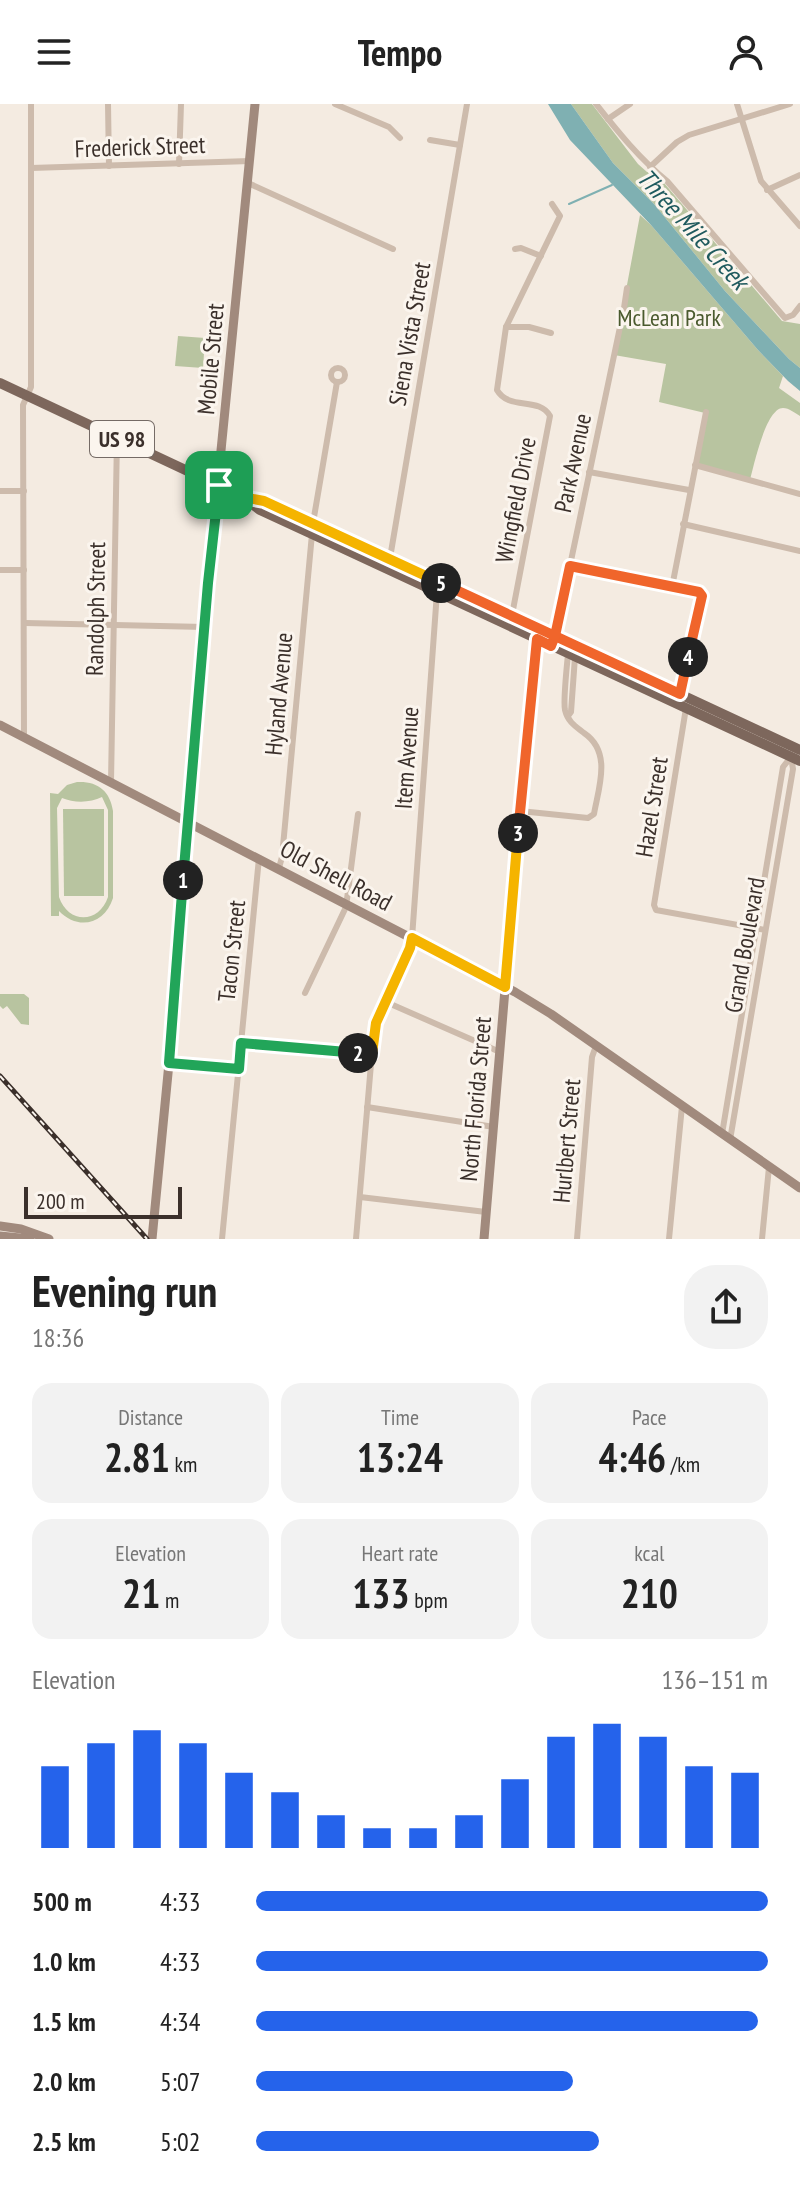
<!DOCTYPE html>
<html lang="en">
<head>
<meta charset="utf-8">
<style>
	body { margin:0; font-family:"PT Sans Narrow",sans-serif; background:#f2f2f2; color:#222; height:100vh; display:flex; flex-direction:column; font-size:30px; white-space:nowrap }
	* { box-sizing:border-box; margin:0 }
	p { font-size:26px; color:#767676 }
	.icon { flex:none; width:44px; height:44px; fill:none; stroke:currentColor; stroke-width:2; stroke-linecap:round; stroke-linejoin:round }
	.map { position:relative; height:1135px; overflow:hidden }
	.panel { display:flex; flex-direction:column; background:#fff; flex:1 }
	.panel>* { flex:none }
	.scale { position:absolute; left:24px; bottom:20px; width:158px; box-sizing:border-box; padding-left:8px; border:4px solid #3b302b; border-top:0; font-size:22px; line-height:28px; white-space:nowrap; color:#3b302b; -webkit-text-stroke:6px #fbf5ee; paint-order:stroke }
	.pin { position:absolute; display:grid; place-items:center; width:68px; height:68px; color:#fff; margin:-34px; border-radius:16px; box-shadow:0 4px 12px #0006 }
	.km { position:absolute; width:40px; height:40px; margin:-20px; border-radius:50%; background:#222; color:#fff; font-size:22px; line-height:40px; text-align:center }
	.round { display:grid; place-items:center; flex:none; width:84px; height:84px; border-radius:32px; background:#f2f2f2 }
	.summary { display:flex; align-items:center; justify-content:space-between; height:136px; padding:0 32px }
	h1 { font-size:44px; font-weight:800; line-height:60px }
	.metrics { display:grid; grid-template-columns:repeat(3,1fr); gap:12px; height:136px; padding:8px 32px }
	.metrics div { display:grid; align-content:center; border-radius:20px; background:#f2f2f2; text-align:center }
	.metrics b { font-size:40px; font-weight:800 }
	.metrics small { font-size:22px; font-weight:400 }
	.metrics p { font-size:22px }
	.chart { height:224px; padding:16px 32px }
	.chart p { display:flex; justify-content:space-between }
	.chart svg { width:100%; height:144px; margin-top:8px; stroke:#2563eb; stroke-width:6 }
	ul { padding:0 32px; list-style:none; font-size:26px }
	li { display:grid; grid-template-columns:128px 96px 1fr; align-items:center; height:60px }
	li i { height:20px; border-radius:10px; background:#2563eb }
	header { display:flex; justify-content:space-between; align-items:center; height:104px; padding:0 32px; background:#fff; font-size:36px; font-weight:800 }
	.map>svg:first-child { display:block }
	.green { fill:#b8c4a0; fill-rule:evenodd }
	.water { fill:#7fb0b2 }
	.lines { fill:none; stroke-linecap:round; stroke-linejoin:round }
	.stream { stroke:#7fb0b2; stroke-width:2 }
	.street { stroke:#cdbbac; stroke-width:6 }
	.secondary { stroke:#a18a7d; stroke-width:9 }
	.primary { stroke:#7d675c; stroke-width:10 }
	.rail-casing { stroke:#3b302b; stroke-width:5 }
	.rail { stroke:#fbf5ee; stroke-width:2; stroke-dasharray:6; stroke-linecap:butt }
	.split-1-casing { stroke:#fff; stroke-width:16 }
	.split-2-casing { stroke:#fff; stroke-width:16 }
	.split-3-casing { stroke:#fff; stroke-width:16 }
	.split-4-casing { stroke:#fff; stroke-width:16 }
	.split-5-casing { stroke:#fff; stroke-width:16 }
	.split-6-casing { stroke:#fff; stroke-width:16 }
	.split-1 { stroke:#22a559; stroke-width:10 }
	.split-2 { stroke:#22a559; stroke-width:10 }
	.split-3 { stroke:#f5b400; stroke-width:10 }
	.split-4 { stroke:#f0652b; stroke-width:10 }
	.split-5 { stroke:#f0652b; stroke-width:10 }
	.split-6 { stroke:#f5b400; stroke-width:10 }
	.labels { text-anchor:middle; stroke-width:6; stroke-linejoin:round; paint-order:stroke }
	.shield { fill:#fbf5ee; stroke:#756b66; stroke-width:2 }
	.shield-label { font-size:22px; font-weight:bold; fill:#3b302b }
	.street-label { font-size:24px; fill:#3b302b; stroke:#fbf5ee }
	.park-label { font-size:24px; fill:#4a5a2e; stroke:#fbf5ee }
	.water-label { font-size:26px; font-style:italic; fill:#1f5a5e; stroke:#fbf5ee }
</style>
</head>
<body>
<header><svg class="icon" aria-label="menu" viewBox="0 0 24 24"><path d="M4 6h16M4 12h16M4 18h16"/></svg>Tempo<svg class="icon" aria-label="person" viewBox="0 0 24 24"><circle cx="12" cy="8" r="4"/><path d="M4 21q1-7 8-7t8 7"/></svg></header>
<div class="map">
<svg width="800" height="1135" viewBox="0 0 800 1135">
	<rect width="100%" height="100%" fill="#f4ebe1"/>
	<g class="green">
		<path d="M571 0H592L638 60 647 68H653L658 72 782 217 800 220V264L789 255 725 187 654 100 613 59Z"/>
		<path d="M640 111 651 121 758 246 783 272 779 284 800 299V312C795 309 789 304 783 304 766 304 754 361 750 376L695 361 705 309 659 298 666 260 614 251Z"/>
		<path d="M178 232 205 234 203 264 175 262Z"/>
		<path d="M77 678C98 677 110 687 113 707V794C105 820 78 827 59 807V812H51L50 689 58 690 67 681ZM102 693 108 706V793C99 820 68 820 59 793L57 704 62 694C74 699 90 699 102 693Z"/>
		<path d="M63 705H104V792H64Z"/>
		<path d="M0 890H24L29 894V921L21 920 7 902 3 905 0 902Z"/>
	</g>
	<path class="water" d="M548 0H571L613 59 654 100 725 187 789 255 800 264V287L788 277 758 246 651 121 570 36Z"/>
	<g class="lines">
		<path class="stream" d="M569 100 612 81"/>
		<g class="street">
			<path d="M108 0 109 62"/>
			<path d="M335 0 389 23 400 34"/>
			<path d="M596 0C618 28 639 54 667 77L785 214 793 211 800 202"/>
			<path d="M737 0 761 77 800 122"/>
			<path d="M608 15 630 0"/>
			<path d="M430 36 460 41"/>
			<path d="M179 60 181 0"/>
			<path d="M650 63 677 38 689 31 790 0"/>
			<path d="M31 64 250 57"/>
			<path d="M248 79 393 145"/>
			<path d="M767 86 800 71"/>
			<path d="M515 145 521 144 541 152"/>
			<path d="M506 223H529L551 229"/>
			<circle cx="338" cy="271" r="7"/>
			<path d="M695 361 800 390"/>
			<path d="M589 368 689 386"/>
			<path d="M0 387H24"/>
			<path d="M313 419 337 278"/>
			<path d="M683 420 800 447"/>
			<path d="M390 454 467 0"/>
			<path d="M570 462 699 488 702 492 680 590"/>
			<path d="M0 466H24"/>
			<path d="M672 483 706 308"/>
			<path d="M512 511 550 312C539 292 509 307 497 286L506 223 560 112 552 100"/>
			<path d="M25 519 205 523"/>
			<path d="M555 533 624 204 627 184"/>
			<path d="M686 604 654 801 656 806 765 826"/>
			<path d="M568 612 571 608 575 553"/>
			<path d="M24 634 23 301 31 283V0"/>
			<path d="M111 678 117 333"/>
			<path d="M520 707 588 714 594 710C599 682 612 648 584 629 575 622 568 618 565 606 563 597 567 561 568 550"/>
			<path d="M279 764 282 753 312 430"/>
			<path d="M305 889 346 803 358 710"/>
			<path d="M386 898 500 948"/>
			<path d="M241 939 372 950"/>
			<path d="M169 959 239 965"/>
			<path d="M367 1003 494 1023"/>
			<path d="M722 1030 783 663 791 653"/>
			<path d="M730 1036 793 665 791 653"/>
			<path d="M360 1093 486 1108"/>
			<path d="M222 1135 259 754"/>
			<path d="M356 1135 374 925 410 844 412 834 437 488"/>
			<path d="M577 1135 592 953 596 942"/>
			<path d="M669 1135 682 1002"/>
			<path d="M762 1135 769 1063"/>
		</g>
		<g class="secondary">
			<path d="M0 621 515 888 551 910 800 1084"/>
			<path d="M0 1122 21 1125 49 1135"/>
			<path d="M0 1132 30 1135"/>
			<path d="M152 1135 169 959 208 479 255 0"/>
			<path d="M484 1135 520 707 537 535 540 525"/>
		</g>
		<g class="primary">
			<path d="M0 279 243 393 260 406 312 430 800 657"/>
			<path d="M249 394 264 397 313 419 800 646"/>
		</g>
		<g class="rail-casing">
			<path id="rail" d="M0 972 147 1135"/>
		</g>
		<use href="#rail" class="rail"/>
	</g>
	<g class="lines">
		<g class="split-1-casing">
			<path id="split-1" d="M183 776 208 479 219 381"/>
		</g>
		<g class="split-2-casing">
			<path id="split-2" d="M183 776 169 959 239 965 241 939 358 949"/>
		</g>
		<g class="split-3-casing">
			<path id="split-3" d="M358 949 372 950 376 919 410 844 412 834 505 883 518 729"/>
		</g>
		<g class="split-4-casing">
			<path id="split-4" d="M518 729 537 535 551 542 555 532 680 590 688 553"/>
		</g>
		<g class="split-5-casing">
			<path id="split-5" d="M441 479 555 532 570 462 699 488 702 492 688 553"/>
		</g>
		<g class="split-6-casing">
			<path id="split-6" d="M219 381 243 393 264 397 441 479"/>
		</g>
		<use href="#split-1" class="split-1"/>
		<use href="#split-2" class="split-2"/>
		<use href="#split-3" class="split-3"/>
		<use href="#split-4" class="split-4"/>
		<use href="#split-5" class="split-5"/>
		<use href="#split-6" class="split-6"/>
	</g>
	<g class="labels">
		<rect class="shield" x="90" y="317" width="64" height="36" rx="6"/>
		<g class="shield-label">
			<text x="122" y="343">US 98</text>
		</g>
		<g class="street-label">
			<text transform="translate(140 43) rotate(-2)" y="8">Frederick Street</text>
			<text transform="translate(410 230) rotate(-80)" y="8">Siena Vista Street</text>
			<text transform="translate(211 255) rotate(-85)" y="8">Mobile Street</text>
			<text transform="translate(573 359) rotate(-78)" y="8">Park Avenue</text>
			<text transform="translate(516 396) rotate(-79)" y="8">Wingfield Drive</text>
			<text transform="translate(96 505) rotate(-89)" y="8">Randolph Street</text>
			<text transform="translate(279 590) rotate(-85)" y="8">Hyland Avenue</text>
			<text transform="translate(407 654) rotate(-86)" y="8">Item Avenue</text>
			<text transform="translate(652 703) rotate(-81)" y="8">Hazel Street</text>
			<text transform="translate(336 772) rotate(28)" y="8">Old Shell Road</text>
			<text transform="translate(745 841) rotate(-80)" y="8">Grand Boulevard</text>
			<text transform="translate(232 847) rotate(-84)" y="8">Tacon Street</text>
			<text transform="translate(476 995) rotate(-85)" y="8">North Florida Street</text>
			<text transform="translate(567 1037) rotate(-85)" y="8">Hurlbert Street</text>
		</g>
		<g class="park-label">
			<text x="669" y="222">McLean Park</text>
		</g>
		<g class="water-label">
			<text transform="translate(693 125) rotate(48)" y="9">Three Mile Creek</text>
		</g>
	</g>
</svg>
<div class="scale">200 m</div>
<div class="pin" style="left:219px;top:381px;background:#1e9e55"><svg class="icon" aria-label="arrive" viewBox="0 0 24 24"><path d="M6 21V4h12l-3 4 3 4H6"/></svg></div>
<b class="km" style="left:183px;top:776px">1</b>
<b class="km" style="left:358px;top:949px">2</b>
<b class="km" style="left:518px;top:729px">3</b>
<b class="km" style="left:688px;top:553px">4</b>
<b class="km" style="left:441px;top:479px">5</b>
</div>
<section class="panel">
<div class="summary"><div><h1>Evening run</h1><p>18:36</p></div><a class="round"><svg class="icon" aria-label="share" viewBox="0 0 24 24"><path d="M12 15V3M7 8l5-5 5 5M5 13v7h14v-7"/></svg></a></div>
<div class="metrics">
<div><p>Distance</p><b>2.81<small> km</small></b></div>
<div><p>Time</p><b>13:24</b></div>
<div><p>Pace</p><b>4:46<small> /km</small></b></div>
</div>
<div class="metrics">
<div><p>Elevation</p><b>21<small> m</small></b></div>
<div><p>Heart rate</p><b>133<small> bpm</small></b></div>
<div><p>kcal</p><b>210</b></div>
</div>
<div class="chart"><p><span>Elevation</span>136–151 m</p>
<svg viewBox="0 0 160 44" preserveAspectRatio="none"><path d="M5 44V19M15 44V12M25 44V8M35 44V12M45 44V21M55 44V27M65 44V34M75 44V38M85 44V38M95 44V34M105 44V23M115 44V10M125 44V6M135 44V10M145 44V19M155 44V21"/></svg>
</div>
<ul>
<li><b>500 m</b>4:33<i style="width:100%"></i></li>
<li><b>1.0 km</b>4:33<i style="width:100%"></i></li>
<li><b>1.5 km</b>4:34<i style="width:98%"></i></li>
<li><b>2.0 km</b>5:07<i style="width:62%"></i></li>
<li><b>2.5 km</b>5:02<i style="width:67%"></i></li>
</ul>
</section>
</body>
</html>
